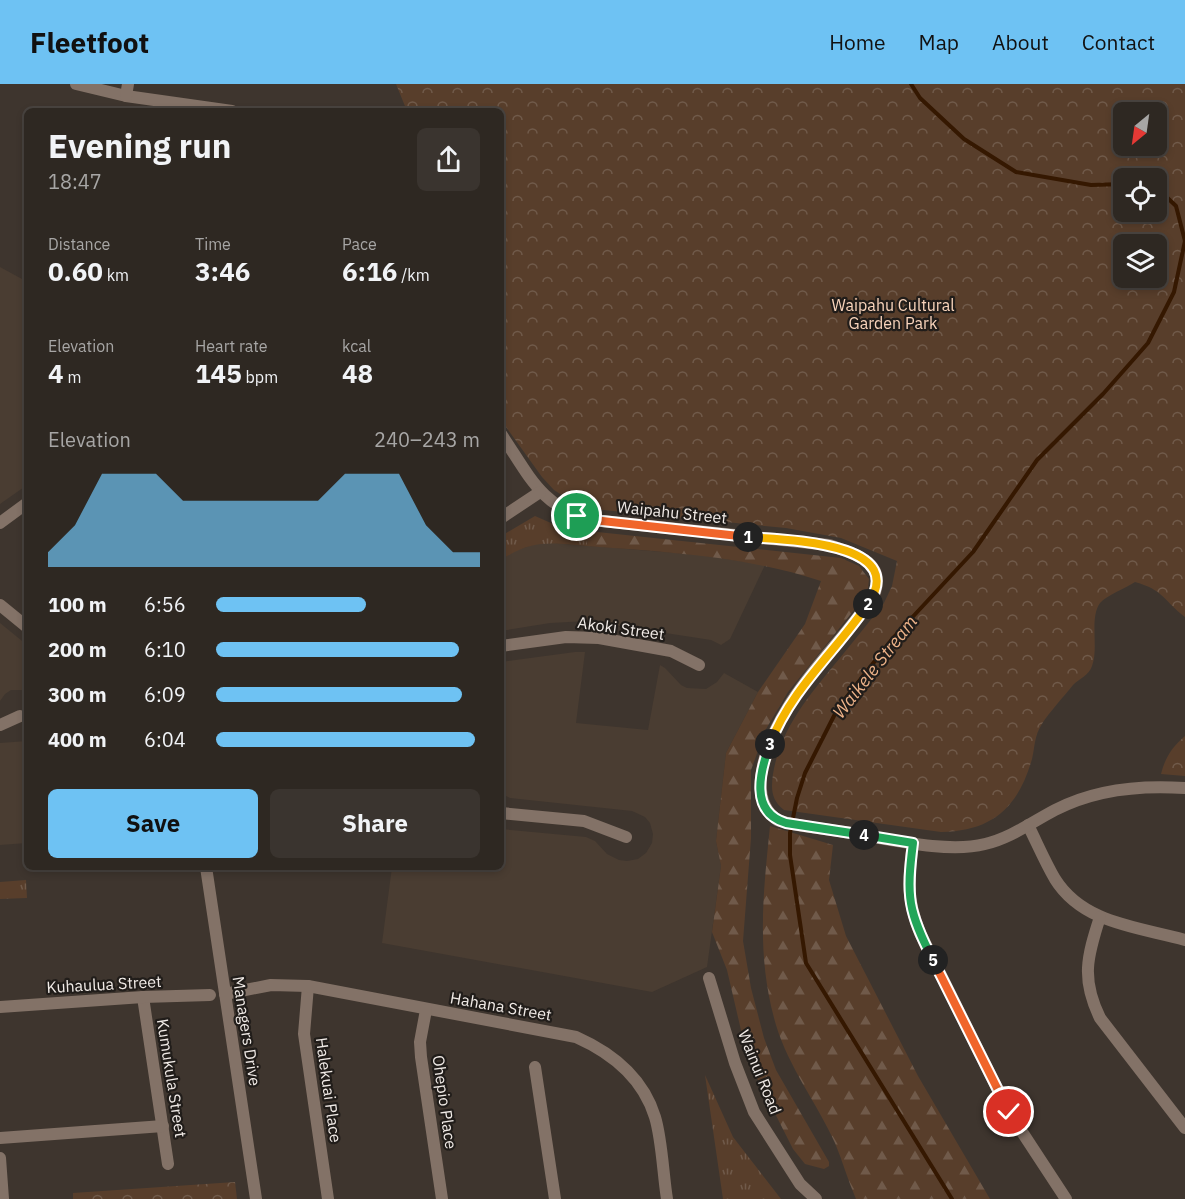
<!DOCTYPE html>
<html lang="en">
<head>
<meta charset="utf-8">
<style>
	body { margin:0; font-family:"IBM Plex Sans",sans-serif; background:#3a342f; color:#f1f3f6; height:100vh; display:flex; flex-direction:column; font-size:22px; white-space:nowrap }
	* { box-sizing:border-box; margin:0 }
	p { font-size:20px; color:#a7a6a5 }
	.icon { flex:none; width:33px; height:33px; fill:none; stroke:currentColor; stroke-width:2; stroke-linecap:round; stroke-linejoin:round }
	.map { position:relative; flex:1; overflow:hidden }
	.side { position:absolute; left:24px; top:24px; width:480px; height:762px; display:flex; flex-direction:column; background:#2e2822; border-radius:9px; box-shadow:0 3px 9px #0003,0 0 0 2px #494440 }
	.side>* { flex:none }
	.needle { width:39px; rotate:209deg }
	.buttons { position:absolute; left:1113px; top:18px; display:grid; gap:12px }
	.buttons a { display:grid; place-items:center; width:54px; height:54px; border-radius:9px; background:#2e2822; box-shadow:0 3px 9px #0003,0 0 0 2px #494440; font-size:30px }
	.pin { position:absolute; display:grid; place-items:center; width:51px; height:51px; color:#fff; margin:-26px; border:3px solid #fff; border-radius:50%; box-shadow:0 2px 6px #0007 }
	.km { position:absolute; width:30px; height:30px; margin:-15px; border-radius:50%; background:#222; color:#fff; font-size:16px; line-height:30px; text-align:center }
	.round { display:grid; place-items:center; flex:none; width:63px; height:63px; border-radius:9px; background:#3a342f }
	.summary { display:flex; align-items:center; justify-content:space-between; height:102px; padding:0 24px }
	h1 { font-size:33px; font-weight:700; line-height:45px }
	.metrics { display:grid; grid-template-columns:repeat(3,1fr); gap:9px; height:102px; padding:6px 24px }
	.metrics div { display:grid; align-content:center }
	.metrics b { font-size:26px; font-weight:700 }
	.metrics small { font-size:16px; font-weight:400 }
	.metrics p { font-size:16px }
	.chart { height:168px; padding:12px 24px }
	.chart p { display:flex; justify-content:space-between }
	.chart svg { width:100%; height:108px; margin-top:6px; fill:#6ec2f3; opacity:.7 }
	.action { display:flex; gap:12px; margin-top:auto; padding:12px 24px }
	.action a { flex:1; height:69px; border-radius:9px; background:#6ec2f3; color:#111; font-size:24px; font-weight:700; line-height:69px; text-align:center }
	.action a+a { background:#3a342f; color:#f1f3f6 }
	ul { padding:0 24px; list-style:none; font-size:20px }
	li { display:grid; grid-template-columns:96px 72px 1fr; align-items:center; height:45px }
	li i { height:15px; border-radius:8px; background:#6ec2f3 }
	header { display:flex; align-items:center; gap:36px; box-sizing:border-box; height:84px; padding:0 30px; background:#6ec2f3; color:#111 }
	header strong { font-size:28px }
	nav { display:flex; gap:33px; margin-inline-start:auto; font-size:21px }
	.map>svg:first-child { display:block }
	.built { fill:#4a3d32 }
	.grass { fill:url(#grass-tufts) }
	.forest { fill:url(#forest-firs) }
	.park { fill:url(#park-crowns); fill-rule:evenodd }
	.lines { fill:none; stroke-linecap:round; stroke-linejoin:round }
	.stream { stroke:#351801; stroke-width:4 }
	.minor { stroke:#837267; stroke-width:12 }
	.tertiary { stroke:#837267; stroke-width:12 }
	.split-1-casing { stroke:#fff; stroke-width:12 }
	.split-2-casing { stroke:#fff; stroke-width:12 }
	.split-3-casing { stroke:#fff; stroke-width:12 }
	.split-4-casing { stroke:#fff; stroke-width:12 }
	.split-5-casing { stroke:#fff; stroke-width:12 }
	.split-6-casing { stroke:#fff; stroke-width:12 }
	.split-1 { stroke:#f0652b; stroke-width:8 }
	.split-2 { stroke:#f5b400; stroke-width:8 }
	.split-3 { stroke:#f5b400; stroke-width:8 }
	.split-4 { stroke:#22a559; stroke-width:8 }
	.split-5 { stroke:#22a559; stroke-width:8 }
	.split-6 { stroke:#f0652b; stroke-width:8 }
	.labels { text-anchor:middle; stroke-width:4.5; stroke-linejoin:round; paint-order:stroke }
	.park-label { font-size:16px; fill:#fad5bc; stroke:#211d1a }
	.street-label { font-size:16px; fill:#f1ebe7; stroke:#211d1a }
	.water-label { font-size:18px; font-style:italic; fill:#eeb389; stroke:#211d1a }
</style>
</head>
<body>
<header>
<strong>Fleetfoot</strong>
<nav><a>Home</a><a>Map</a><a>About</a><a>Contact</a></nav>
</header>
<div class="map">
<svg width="1185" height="1115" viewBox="0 0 1185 1115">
	<defs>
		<pattern id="grass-tufts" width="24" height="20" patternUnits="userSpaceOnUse" patternTransform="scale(1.5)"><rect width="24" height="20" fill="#583e2b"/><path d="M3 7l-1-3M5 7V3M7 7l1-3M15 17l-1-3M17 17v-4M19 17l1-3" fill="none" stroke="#705a4a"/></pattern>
		<pattern id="forest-firs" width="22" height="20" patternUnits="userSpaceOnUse" patternTransform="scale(1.5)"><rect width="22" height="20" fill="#583e2b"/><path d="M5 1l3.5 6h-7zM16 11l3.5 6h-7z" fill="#705a4a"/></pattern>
		<pattern id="park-crowns" width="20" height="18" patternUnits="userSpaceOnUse" patternTransform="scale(1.5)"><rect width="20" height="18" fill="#583e2b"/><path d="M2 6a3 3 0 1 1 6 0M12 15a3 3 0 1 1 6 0" fill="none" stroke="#705a4a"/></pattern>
	</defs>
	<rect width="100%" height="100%" fill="#3e352e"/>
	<g class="built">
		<path d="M0 183 22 195 27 187V401L0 420Z"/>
		<path d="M542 458 700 471 765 481 730 555 721 561 711 556 587 537 550 539 501 547V476L514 467Z"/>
		<path d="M0 539 27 561V606H11L5 610 0 617Z"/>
		<path d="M575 568H585L576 639 648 646 660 581 665 584 681 601 687 604 706 605 717 598 724 589 758 608 726 669 716 757 721 782 707 883 652 908 382 859 392 783H501V745L586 753 595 757 607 770 619 776 627 777 638 775 646 769 652 759 653 750 650 739 645 733 632 727 510 714 504 711 501 705V578Z"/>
		<path d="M27 657V759L0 761V659Z"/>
	</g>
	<g class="grass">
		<path d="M535 432 560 443 588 447 587 462C551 459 533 455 501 476V452Z"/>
		<path d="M26 796 27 814 0 815V798Z"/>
		<path d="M705 991 733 1053 781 1115H723Z"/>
	</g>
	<g class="forest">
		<path d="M588 447 841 474 859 482 869 495 868 504 858 521 788 608 766 645 751 686V754L743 857 751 904 764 954 776 986 829 1078V1082L824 1085 805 1080 793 1065 757 994 744 959 727 886 712 848 721 782 716 757 726 669 758 608 805 540 821 497C745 472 666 468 587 462Z"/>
		<path d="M770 742 833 761 829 796 846 852 918 992 990 1115H856C848 1097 843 1078 835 1059 817 1019 789 984 776 941 756 872 763 812 770 742Z"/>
	</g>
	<g class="park">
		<path d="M396 0H1185V533C1164 517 1164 506 1135 498 1126 504 1107 511 1100 519 1089 534 1099 564 1092 582 1089 591 1079 595 1073 601 1065 611 1048 630 1042 640 1034 652 1035 663 1032 675 1018 724 992 747 941 748L784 726C771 716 771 705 773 690 781 641 814 606 844 569 858 552 871 535 884 519L892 502 897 477 841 454 786 444 593 425 579 422 554 406 542 393 501 336V27H407ZM1124 28H1156V62H1124ZM1124 94H1156V128H1124ZM1124 160H1156V194H1124Z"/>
		<path d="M1185 652V692L1161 690C1165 674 1172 663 1185 652Z"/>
		<path d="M235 1098 237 1115H73V1109Z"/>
	</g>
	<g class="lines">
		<g class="stream">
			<path d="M911 0 920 14 964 55 1016 88 1091 101 1124 100"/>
			<path d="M952 1115 806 879 790 771V749L797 714 805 689 838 624 893 554 973 468 1037 376 1103 310 1148 259 1174 208 1185 157 1176 122 1156 103"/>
		</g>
		<g class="minor">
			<path d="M501 562 566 553 599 554 671 567 699 581"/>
			<path d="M0 641 20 632"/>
			<path d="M501 729 584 737 626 753"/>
			<path d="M1028 741C1037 759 1045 778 1055 795 1083 840 1139 843 1185 856"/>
			<path d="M913 759C908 795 906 813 920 849L1009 1028 1066 1115"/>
			<path d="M1100 833C1087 873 1081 895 1100 934L1185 1044"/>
			<path d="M709 894 735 979 754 1028 800 1100 816 1115"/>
			<path d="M308 902 304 950 328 1115"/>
			<path d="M225 910 271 901 308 902 576 953C612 969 643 994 655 1033 662 1056 663 1090 667 1115"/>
			<path d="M143 913 168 1080"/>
			<path d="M0 923 143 913 210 911"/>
			<path d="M426 926 420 958 421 973 442 1115"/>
			<path d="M535 983 555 1115"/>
			<path d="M0 1054 163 1042"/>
			<path d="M0 1074 3 1115"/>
		</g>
		<g class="tertiary">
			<path d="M76 0 126 12 232 27"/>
			<path d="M126 12 128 0"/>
			<path d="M501 350C529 391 541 424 593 436L829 461C854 470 887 477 874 511 848 550 812 583 788 623 770 652 743 711 777 736 798 743 822 744 844 748 885 754 946 770 985 760 1011 754 1032 738 1055 726 1095 705 1141 701 1185 704"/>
			<path d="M501 434 540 408"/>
			<path d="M0 439 27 419"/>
			<path d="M0 521 27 543"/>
			<path d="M206 783 256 1115"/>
		</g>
	</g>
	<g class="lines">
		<g class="split-1-casing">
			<path id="split-1" d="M577 432 593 436 748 453"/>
		</g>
		<g class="split-2-casing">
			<path id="split-2" d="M748 453C782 456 911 457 868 520"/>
		</g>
		<g class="split-3-casing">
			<path id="split-3" d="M770 660C791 605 836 567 868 520"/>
		</g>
		<g class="split-4-casing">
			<path id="split-4" d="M770 660C760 687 749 728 786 739L864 751"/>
		</g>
		<g class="split-5-casing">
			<path id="split-5" d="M864 751 913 759C906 813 908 827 933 876"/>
		</g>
		<g class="split-6-casing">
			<path id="split-6" d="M933 876 1009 1028"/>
		</g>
		<use href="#split-1" class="split-1"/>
		<use href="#split-2" class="split-2"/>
		<use href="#split-3" class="split-3"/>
		<use href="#split-4" class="split-4"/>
		<use href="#split-5" class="split-5"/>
		<use href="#split-6" class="split-6"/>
	</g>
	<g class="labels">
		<g class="park-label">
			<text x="893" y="227">Waipahu Cultural<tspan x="893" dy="18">Garden Park</tspan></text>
		</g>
		<g class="street-label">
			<text transform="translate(672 428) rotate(6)" y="6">Waipahu Street</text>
			<text transform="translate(621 544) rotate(8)" y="6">Akoki Street</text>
			<text transform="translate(104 900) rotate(-3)" y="6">Kuhaulua Street</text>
			<text transform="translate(501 922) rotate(10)" y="6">Hahana Street</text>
			<text transform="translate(247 947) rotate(81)" y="6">Managers Drive</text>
			<text transform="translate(760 988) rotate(68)" y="6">Wainui Road</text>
			<text transform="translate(172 994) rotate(81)" y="6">Kumukula Street</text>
			<text transform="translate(329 1006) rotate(82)" y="6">Halekuai Place</text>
			<text transform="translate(445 1018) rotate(82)" y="6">Ohepio Place</text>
		</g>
		<g class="water-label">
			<text transform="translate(875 583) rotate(-52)" y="6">Waikele Stream</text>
		</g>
	</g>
</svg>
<div class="buttons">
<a><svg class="needle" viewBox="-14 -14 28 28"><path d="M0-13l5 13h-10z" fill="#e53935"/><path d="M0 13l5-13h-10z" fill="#a7a6a5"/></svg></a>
<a><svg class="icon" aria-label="locate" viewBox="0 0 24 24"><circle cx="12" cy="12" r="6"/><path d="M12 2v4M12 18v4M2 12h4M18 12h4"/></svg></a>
<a><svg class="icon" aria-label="layers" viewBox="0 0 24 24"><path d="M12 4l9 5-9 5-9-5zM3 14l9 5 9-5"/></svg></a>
</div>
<div class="pin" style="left:577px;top:432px;background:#1e9e55"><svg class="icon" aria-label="arrive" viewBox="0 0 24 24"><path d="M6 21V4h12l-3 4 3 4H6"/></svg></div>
<div class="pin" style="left:1009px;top:1028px;background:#d93025"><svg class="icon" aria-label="check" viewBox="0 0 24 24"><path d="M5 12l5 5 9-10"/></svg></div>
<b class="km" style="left:748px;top:453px">1</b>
<b class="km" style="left:868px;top:520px">2</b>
<b class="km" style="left:770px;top:660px">3</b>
<b class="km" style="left:864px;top:751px">4</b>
<b class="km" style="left:933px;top:876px">5</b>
<section class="side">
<div class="summary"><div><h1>Evening run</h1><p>18:47</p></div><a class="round"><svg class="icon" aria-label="share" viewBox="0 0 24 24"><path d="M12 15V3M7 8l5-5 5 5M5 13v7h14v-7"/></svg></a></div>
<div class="metrics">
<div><p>Distance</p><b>0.60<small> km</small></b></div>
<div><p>Time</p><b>3:46</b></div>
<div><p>Pace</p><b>6:16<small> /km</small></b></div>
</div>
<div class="metrics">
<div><p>Elevation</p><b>4<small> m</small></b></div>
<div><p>Heart rate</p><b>145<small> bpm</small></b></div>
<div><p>kcal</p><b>48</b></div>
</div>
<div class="chart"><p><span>Elevation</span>240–243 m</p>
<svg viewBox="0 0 160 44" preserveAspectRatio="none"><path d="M0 44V38L10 27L20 6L30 6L40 6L50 17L60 17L70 17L80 17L90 17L100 17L110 6L120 6L130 6L140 27L150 38L160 38V44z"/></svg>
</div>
<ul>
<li><b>100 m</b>6:56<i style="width:57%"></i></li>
<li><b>200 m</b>6:10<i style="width:92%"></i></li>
<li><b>300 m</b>6:09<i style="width:93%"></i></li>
<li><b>400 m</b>6:04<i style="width:98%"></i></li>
</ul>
<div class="action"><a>Save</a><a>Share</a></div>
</section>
</div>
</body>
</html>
